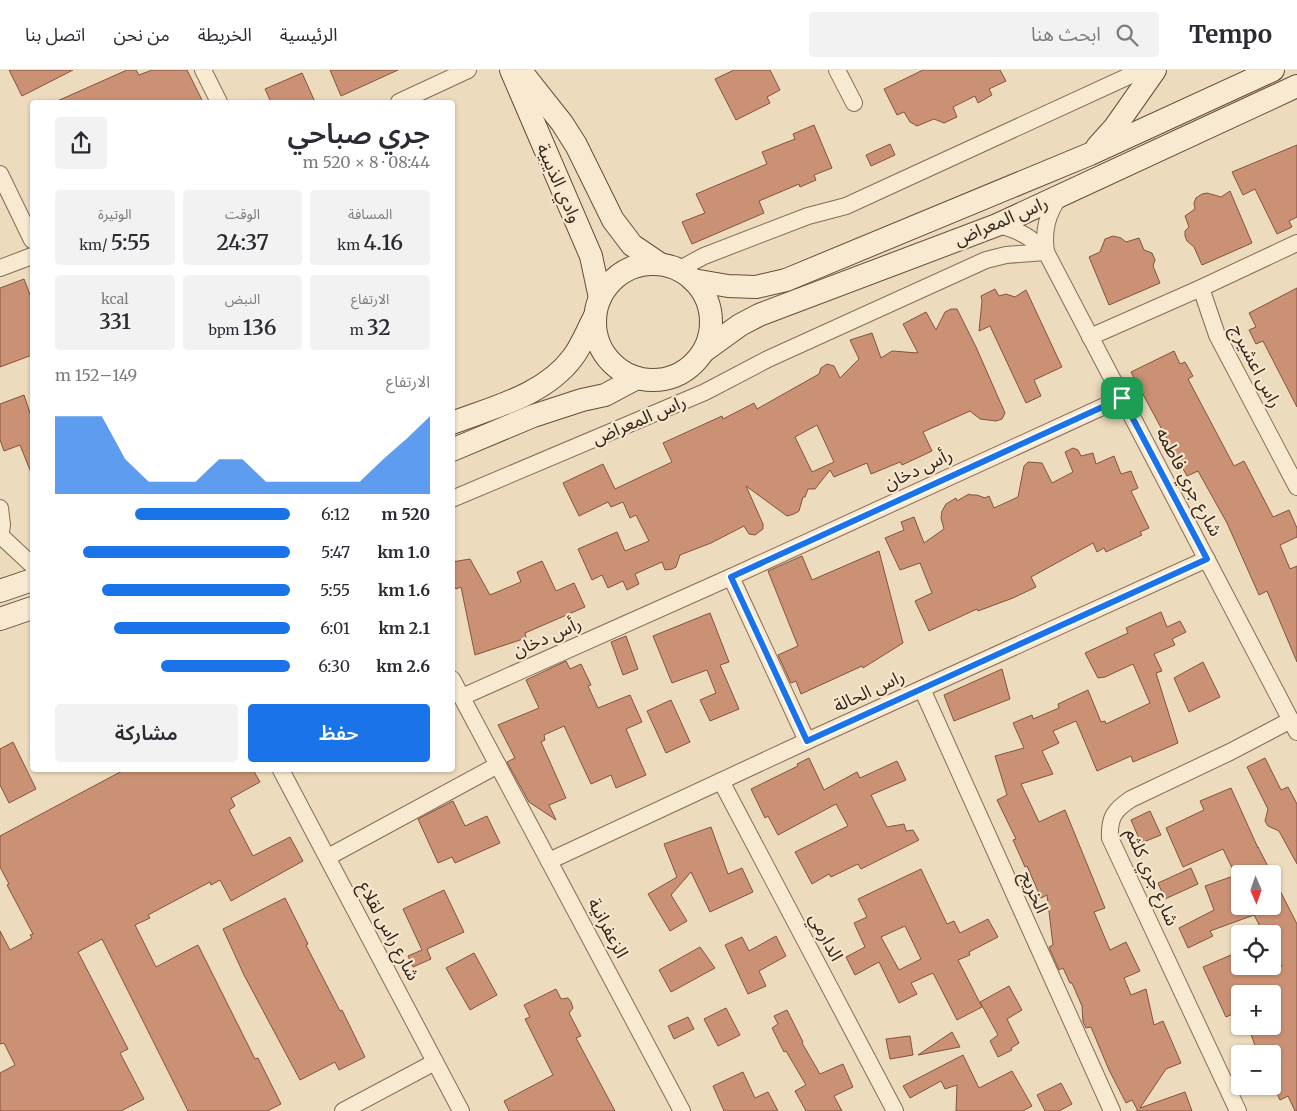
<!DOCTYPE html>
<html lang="ar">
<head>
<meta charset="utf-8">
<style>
	body { margin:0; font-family:Merriweather,"Noto Sans Arabic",serif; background:#f2f2f3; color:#2b2b33; direction:rtl; height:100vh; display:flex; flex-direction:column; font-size:19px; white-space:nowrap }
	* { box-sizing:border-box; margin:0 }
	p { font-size:16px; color:#7c7c81 }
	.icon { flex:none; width:28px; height:28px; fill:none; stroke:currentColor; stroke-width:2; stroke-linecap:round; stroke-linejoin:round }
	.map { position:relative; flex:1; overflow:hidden; direction:ltr }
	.side { position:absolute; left:30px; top:30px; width:425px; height:672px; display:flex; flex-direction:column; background:#fff; border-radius:5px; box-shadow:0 1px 4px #0004; direction:rtl }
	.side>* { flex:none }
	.needle { width:32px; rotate:178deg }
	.fabs { position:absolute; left:1231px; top:795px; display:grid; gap:10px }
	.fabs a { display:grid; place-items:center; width:50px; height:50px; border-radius:5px; background:#fff; box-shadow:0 1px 4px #0004; font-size:25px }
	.pin { position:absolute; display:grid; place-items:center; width:42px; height:42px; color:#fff; margin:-21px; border-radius:10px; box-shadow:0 2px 8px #0006 }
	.round { display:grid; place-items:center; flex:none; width:52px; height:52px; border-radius:5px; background:#f2f2f3 }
	.overview { display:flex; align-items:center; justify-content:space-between; height:85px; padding:0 25px }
	h1 { font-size:28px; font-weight:600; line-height:38px }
	.metrics { display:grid; grid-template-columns:repeat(3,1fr); gap:8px; height:85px; padding:5px 25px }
	.metrics div { display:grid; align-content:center; border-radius:5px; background:#f2f2f3; text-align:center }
	.metrics b { font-size:21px; font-weight:600 }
	.metrics small { font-size:14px; font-weight:400 }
	.metrics p { font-size:14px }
	.chart { height:140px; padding:10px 25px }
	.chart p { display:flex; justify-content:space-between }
	.chart svg { width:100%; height:90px; margin-top:5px; fill:#1a73e8; opacity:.7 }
	.cta { display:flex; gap:10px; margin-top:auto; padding:10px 25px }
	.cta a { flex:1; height:58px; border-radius:5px; background:#1a73e8; color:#fff; font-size:20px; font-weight:600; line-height:58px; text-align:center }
	.cta a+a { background:#f2f2f3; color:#2b2b33 }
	ul { padding:0 25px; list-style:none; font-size:16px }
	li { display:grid; grid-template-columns:80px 60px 1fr; align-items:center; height:38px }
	li i { height:12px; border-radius:6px; background:#1a73e8 }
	header { display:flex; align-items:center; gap:30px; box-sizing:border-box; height:70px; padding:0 25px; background:#fff; border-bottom:1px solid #e1e1e2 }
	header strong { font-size:24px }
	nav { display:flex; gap:28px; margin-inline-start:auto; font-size:18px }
	.search { width:350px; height:45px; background:#f2f2f3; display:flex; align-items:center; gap:12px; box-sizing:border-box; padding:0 18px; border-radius:5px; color:#7c7c81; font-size:19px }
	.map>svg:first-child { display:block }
	.building { fill:#cb9174; stroke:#84533d; fill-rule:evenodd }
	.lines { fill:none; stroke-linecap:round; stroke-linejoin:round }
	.street-casing { stroke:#856c57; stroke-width:18 }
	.secondary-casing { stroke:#664d3a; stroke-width:24 }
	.street { stroke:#f8e9d1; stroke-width:16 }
	.secondary { stroke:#f8e9d1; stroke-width:22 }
	.route-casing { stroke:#fff; stroke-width:10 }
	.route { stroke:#1a73e8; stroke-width:6 }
	.labels { text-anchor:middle; stroke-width:4.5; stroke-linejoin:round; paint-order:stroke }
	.street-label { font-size:18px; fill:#34251c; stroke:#f5e6cd }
</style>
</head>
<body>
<header>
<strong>Tempo</strong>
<div class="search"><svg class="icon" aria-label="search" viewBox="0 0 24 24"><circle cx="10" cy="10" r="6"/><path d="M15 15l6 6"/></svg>ابحث هنا</div>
<nav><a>الرئيسية</a><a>الخريطة</a><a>من نحن</a><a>اتصل بنا</a></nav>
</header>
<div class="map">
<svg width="1297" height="1041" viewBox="0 0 1297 1041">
	<rect width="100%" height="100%" fill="#eddbbe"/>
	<g class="building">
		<path d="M9 0H73L22 26Z"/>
		<path d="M127 0H136L139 5 152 0H187L203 32H55Z"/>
		<path d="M330 0H398L341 26Z"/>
		<path d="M734 0H770L780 20 767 27 770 33 736 50 715 9Z"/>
		<path d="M923 0H1000L1006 11 989 19 992 25 978 33 975 26 953 37 957 47 944 53 934 49 917 56 910 52 904 42 897 45 884 19Z"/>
		<path d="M302 3 315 32H271L265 19Z"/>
		<path d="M814 55 832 98 814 105 816 110 800 117 799 114 759 131 764 143 692 174 682 152 705 143 696 124 767 94 762 82 795 69 793 64Z"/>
		<path d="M890 74 895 85 871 96 866 85Z"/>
		<path d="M1297 75V147L1289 151 1292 157 1277 164 1255 119 1243 125 1232 102Z"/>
		<path d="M1230 121 1252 173 1202 195 1194 177 1187 171 1185 166V161L1189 157 1185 146 1195 139 1194 133 1196 128 1202 124 1207 123 1221 127Z"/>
		<path d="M1113 166 1121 168 1126 172 1139 168 1144 180 1152 183 1155 190 1153 196 1160 213 1109 235 1089 187 1100 182 1105 169Z"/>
		<path d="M24 209 32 230V285L0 297V218Z"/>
		<path d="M1297 218V337L1263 271 1256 274 1249 260 1256 257 1249 243Z"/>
		<path d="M995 219 999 226 1006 224 1015 227 1026 220 1062 297 1034 310 1041 326 1026 333 990 256 979 261 982 231 981 226Z"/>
		<path d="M951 239H957L976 277 1005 343 1002 349 996 351 980 349 970 341 923 362 932 381 902 395 900 392 871 404 867 393 834 407 830 400 815 419H808L805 427H803L799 441 794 444 787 446 746 416 763 454V459L755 465 749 464 744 456 711 473 680 485 676 497 672 499 665 500 662 492 635 504 639 514 627 520 623 511 608 518 602 505 592 510 578 479 617 462 625 481 649 471 636 445 630 448 623 432 611 437 608 432 579 446 563 413 603 394 615 419 672 392 663 373 722 346 723 349 754 333 757 339 819 304 821 298 827 294 834 296 840 308 859 289 850 270 872 263 881 288 892 281 918 283 903 254 926 242 936 260 945 242ZM817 355 834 392 812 402 795 367Z"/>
		<path d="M1174 281 1180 294 1185 292 1193 306 1188 309 1234 396 1244 391 1273 447 1289 440 1297 458V467L1280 475 1290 499 1297 496V592L1267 521 1259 525 1227 453 1198 401 1187 406 1131 302Z"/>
		<path d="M24 325 32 349V405L20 375 4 381 0 370V334Z"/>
		<path d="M1073 378 1078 380 1081 386 1093 383 1096 394 1114 386 1121 404 1131 401 1138 418 1131 421 1149 458 1140 462 1142 465 1106 482 1104 478 1097 482 1093 473 1031 507 1036 517 1013 528 978 541 977 539 929 561 915 531 932 523 920 493 900 500 885 468 904 460 901 452 914 447 924 473 944 459 941 448 942 441 946 434 956 428 957 431 969 424 971 425H977L985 428 989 426 994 438 1018 427 1024 396 1028 392 1042 393 1052 413 1073 402 1065 382Z"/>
		<path d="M879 481 903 573 863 598 862 596 801 624 796 611 791 613 778 585 798 576 768 501 802 486 812 510Z"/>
		<path d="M470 489 490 525 521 512 517 502 542 491 556 521 574 513 585 537 525 563 526 568 475 585 461 517 456 519 452 513V492Z"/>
		<path d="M1161 542 1167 557 1180 551 1186 562 1172 569 1175 575 1154 584 1162 601 1156 603 1178 673 1133 692 1131 686 1097 701 1076 651 1053 661 1059 673 1042 681 1053 704 1021 714 1039 752 1065 740 1105 838 1094 842 1110 880 1126 872 1140 901 1124 908 1131 925 1146 919 1154 955 1163 951 1181 993 1166 999 1140 1038 1185 1022 1192 1041H1137V1039L1132 1030 1126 1033 1109 1000 1091 957 1086 958 1083 952 1082 936 1072 913H1070L1063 898 1059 900 1049 877 1053 875 1047 825 1041 828 1027 796 1025 797 1013 770 1016 769 997 730 1007 725 995 686 1024 678 1013 653 1032 645 1033 649 1059 638 1058 634 1088 620 1101 652 1105 651 1106 654 1150 633 1133 594 1105 607 1098 608 1085 583 1128 563 1126 558Z"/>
		<path d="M710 543 729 592 720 595 739 639 710 651 700 630 716 623 707 600 672 613 653 566Z"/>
		<path d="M626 566 638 599 623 605 611 572Z"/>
		<path d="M566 591 570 599 581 594 591 615 588 616 598 638 630 625 642 652 626 659 646 705 616 718 611 705 591 714 564 656 544 665 545 670 541 672 566 728 549 735 556 750 529 732 507 692 515 688 498 655 539 638 526 610Z"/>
		<path d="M1203 592 1220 627 1189 642 1174 608Z"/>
		<path d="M1002 599 1010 629 954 651 944 625Z"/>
		<path d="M671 630 690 672 666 683 647 641Z"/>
		<path d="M13 672 36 719 9 733 0 715V679Z"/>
		<path d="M809 688 824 720 857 702 860 708 897 691 906 710 871 725 887 757 904 754 906 761 913 760 919 770 861 799 858 794 831 807 829 804 812 814 795 782 848 756 836 734 778 765 768 746 765 748 751 719 798 696 797 694Z"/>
		<path d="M1265 688 1281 720 1288 717 1297 734V794L1279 761 1268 756 1265 751 1268 739 1247 697Z"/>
		<path d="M124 700H253L260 712 231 728 235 736 229 740 253 786 290 767 303 791 231 831 220 810 211 815 210 812 148 845 150 848 135 855 156 897 198 875 255 989 258 988 281 1034 267 1041H188L102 869 78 882 128 979 120 983 144 1029 121 1041H0V1003L15 995 4 973 0 974V861L10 880 32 868 30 865 33 864 7 815 9 814 0 797V766Z"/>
		<path d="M1231 718 1258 778V777L1272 804H1240V836H1272V805L1297 854V1041H1295L1288 1026 1280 1030 1272 1014V984H1258L1248 956H1272V924H1240V941L1226 947 1203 897 1231 885 1236 896H1282L1272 879V864H1264L1254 845 1210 861 1213 866 1188 878 1179 858 1214 840 1205 816 1239 804H1235L1223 779 1183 797 1166 758 1204 740 1200 731Z"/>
		<path d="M453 731 465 756 487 746 500 773 455 793 452 787 438 793 418 749Z"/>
		<path d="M1150 741 1161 765 1141 773 1131 750Z"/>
		<path d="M711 757 728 804 742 798 753 822 710 842 691 802 671 825 687 851 670 861 648 824 677 807 664 774Z"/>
		<path d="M1191 798 1198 814 1165 829 1158 813Z"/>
		<path d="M921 799 947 854 954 851 960 863 988 849 998 867 969 882 970 885 958 890 982 937 957 950 933 903 911 913 917 924 899 933 879 892 855 905 846 887 865 877 854 853 867 847 858 829ZM905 856 921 889 899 900 881 867Z"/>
		<path d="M444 820 464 862 427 879 431 889 413 897 408 886 422 880 403 839Z"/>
		<path d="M285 828 308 874 306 875 340 941 342 940 365 987 339 1000 335 992 300 1010 244 905 223 859Z"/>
		<path d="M776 866 786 886 759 901 766 916 748 924 725 875 742 867 749 881Z"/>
		<path d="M700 877 715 898 671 922 659 900Z"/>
		<path d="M474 883 497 925 470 940 446 898Z"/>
		<path d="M1009 916 1022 940 1007 949 1019 973 1011 978 1012 980 998 987 990 971 998 965 980 932Z"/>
		<path d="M556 919 561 929 568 928 571 932 573 938 569 943 581 966 576 968 615 1041H509L504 1031 553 1005 525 949 530 947 524 935Z"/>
		<path d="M726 938 740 965 718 976 704 949Z"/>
		<path d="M787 940 803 972 802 973 820 1004 843 994 853 1017 834 1026 842 1041H806L795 1021 806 1015 786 981 784 982 772 958 778 954 774 946Z"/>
		<path d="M688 947 694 959 674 969 668 956Z"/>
		<path d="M952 962 960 977 918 985Z"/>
		<path d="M910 966 913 985 890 989 886 969Z"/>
		<path d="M963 985 979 1018 1012 1001 1032 1036 1023 1041H956L957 1015 945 1019 941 1011 910 1028 903 1016Z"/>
		<path d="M743 1002 755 1028 768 1022 778 1041H724L713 1016Z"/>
		<path d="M1061 1013 1072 1034 1059 1041H1045L1037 1025Z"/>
	</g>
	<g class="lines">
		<g class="street-casing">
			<g id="street">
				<path d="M203 0 219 32"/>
				<path d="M837 0 854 33"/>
				<path d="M399 32 468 0"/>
				<path d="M0 104 32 170"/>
				<path d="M997 155C1017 159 1031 167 1046 182L1297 662"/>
				<path d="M1046 182C1043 160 1047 144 1060 126"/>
				<path d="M0 198 32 186"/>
				<path d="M678 200 704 186 808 146 846 136 1142 0"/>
				<path d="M1201 218 1217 265 1297 417"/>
				<path d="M1090 267 1201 218 1297 173"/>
				<path d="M452 429 705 322 768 289 986 190 1006 185 1046 182"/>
				<path d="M0 438 2 455 0 467"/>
				<path d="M1 466 32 495"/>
				<path d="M731 507 807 671"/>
				<path d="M452 609 682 1041"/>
				<path d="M922 619 1112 1041"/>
				<path d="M462 627 731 507 1122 328"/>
				<path d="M281 700 461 1041"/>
				<path d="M721 711 895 1041"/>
				<path d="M328 787 498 695"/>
				<path d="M549 791 807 671 1207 489"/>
				<path d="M343 1041 435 992"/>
				<path d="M1238 1041 1110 768C1109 748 1114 740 1131 729L1230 682 1291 650"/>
			</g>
		</g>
		<g class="secondary-casing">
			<g id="secondary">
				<path d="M511 0 591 186 600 228"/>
				<path d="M520 0 562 53 576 75 613 150 632 175 660 194"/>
				<path d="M1097 77 1115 57 1155 0"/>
				<circle cx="653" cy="252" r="58"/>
				<path d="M693 210 728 216 756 217 786 210 1090 84 1273 0"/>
				<path d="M704 281 740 255 759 245 997 155 1297 16"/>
				<path d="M452 353C494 337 545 325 573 287 582 275 588 259 595 246"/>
				<path d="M452 380 533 346 582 330 605 325 637 308"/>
				<path d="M0 521 32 510"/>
				<path d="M0 549 32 538"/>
			</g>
		</g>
		<use href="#street" class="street"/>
		<use href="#secondary" class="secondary"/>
	</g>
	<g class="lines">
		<g class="route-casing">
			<path id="route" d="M1122 328 1207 489 807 671 731 507Z"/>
		</g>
		<use href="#route" class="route"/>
	</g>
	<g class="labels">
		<g class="street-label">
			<text transform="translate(559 113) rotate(66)" y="6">وادي الذيبية</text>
			<text transform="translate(1001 151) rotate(-23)" y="6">راس المعراض</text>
			<text transform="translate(1256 296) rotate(63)" y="6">راس اعشيرج</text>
			<text transform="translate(639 350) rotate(-23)" y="6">راس المعراض</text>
			<text transform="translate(918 399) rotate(-25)" y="6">رأس دخان</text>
			<text transform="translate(1189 412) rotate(62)" y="6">شارع جري فاطمه</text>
			<text transform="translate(547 567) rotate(-24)" y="6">رأس دخان</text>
			<text transform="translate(869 621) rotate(-25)" y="6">راس الحالة</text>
			<text transform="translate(1152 807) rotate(66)" y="6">شارع جري كلثم</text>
			<text transform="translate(1034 822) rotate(66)" y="6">الخريج</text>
			<text transform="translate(608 858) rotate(62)" y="6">الزعفرانية</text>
			<text transform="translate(389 861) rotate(62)" y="6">شارع راس لقلاع</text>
			<text transform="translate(826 867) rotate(62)" y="6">الدارمي</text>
		</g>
	</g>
</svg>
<div class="fabs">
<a><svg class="needle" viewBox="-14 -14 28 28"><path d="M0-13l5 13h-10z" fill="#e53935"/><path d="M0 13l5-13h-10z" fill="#7c7c81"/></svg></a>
<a><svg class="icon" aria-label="locate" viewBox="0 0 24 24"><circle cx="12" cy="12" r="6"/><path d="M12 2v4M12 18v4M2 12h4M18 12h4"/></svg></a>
<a>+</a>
<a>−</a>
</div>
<div class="pin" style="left:1122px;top:328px;background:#1e9e55"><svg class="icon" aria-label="arrive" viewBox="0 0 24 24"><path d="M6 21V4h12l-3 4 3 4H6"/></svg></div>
<section class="side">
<div class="overview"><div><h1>جري صباحي</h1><p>08:44 · 8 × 520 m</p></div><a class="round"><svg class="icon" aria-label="share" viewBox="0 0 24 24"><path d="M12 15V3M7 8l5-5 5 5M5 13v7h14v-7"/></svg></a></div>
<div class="metrics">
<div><p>المسافة</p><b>4.16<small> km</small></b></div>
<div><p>الوقت</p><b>24:37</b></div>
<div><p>الوتيرة</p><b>5:55<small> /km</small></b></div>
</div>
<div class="metrics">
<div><p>الارتفاع</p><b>32<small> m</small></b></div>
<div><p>النبض</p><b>136<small> bpm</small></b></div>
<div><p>kcal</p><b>331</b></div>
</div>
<div class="chart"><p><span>الارتفاع</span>149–152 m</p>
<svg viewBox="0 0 160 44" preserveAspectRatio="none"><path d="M0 44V6L10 6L20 6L30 27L40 38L50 38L60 38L70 27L80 27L90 38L100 38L110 38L120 38L130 38L140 27L150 17L160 6V44z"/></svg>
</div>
<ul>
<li><b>520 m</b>6:12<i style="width:66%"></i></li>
<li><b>1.0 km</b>5:47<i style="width:88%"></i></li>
<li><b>1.6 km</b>5:55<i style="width:80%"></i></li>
<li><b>2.1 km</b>6:01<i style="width:75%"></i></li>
<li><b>2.6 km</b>6:30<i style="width:55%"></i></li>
</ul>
<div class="cta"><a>حفظ</a><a>مشاركة</a></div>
</section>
</div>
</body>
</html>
